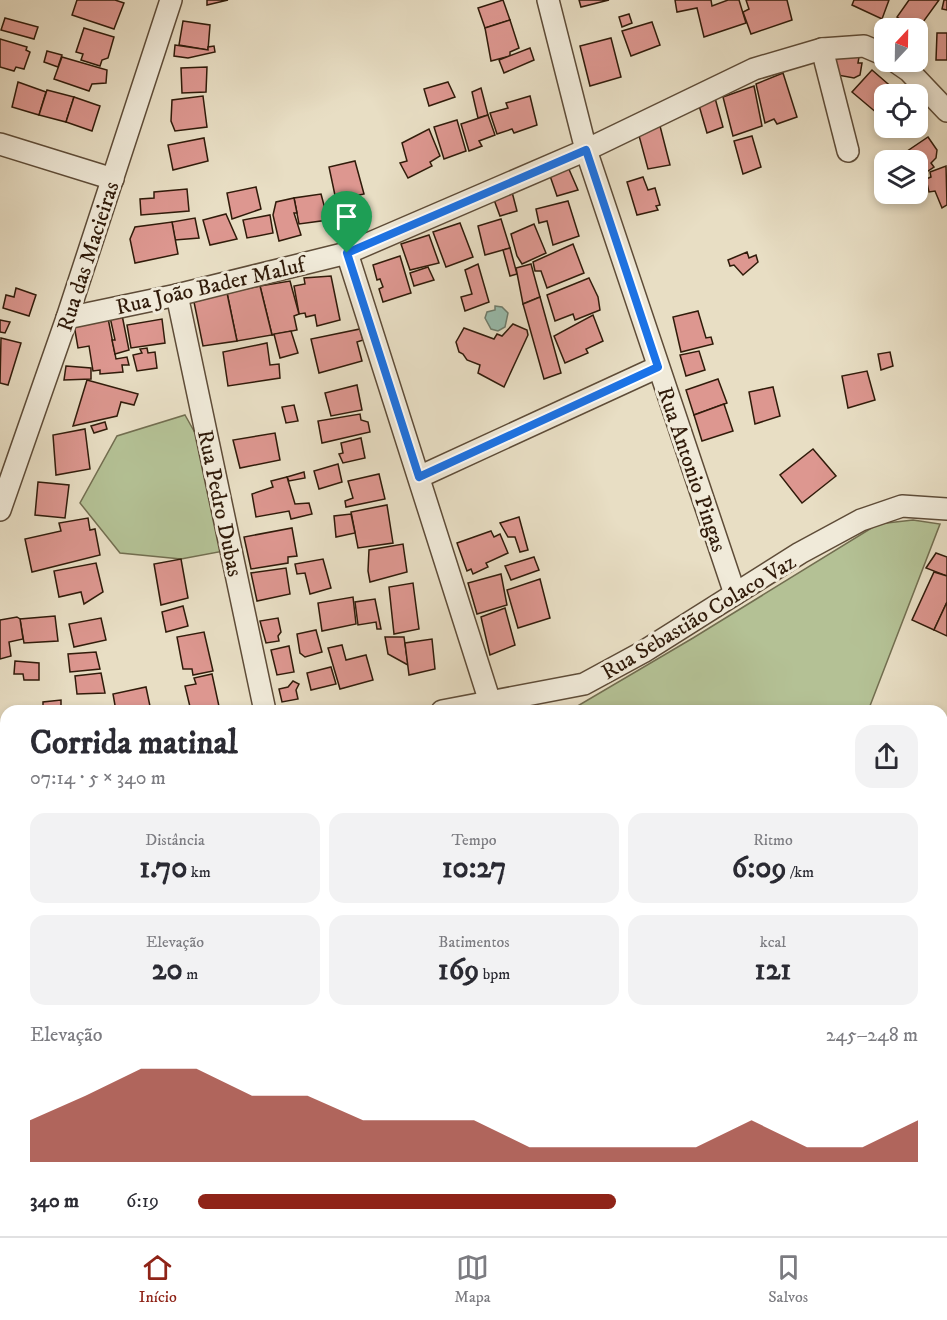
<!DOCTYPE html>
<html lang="pt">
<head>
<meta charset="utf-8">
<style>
	body { margin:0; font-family:"IM FELL DW Pica",serif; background:#f2f2f3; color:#2b2b33; height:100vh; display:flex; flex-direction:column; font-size:22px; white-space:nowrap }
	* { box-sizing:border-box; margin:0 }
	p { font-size:20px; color:#7c7c81 }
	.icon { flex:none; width:33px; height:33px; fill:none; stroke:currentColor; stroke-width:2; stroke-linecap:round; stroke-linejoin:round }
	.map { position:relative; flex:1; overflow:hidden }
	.panel { position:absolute; left:0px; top:705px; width:948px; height:531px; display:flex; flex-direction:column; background:#fff; border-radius:18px 18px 0 0; box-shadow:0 3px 9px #0003 }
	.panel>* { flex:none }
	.needle { width:39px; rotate:22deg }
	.controls { position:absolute; left:874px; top:18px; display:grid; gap:12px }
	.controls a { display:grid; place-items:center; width:54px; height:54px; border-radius:12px; background:#fff; box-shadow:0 3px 9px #0003; font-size:30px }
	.pin { position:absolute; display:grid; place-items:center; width:51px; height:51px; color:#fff; margin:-62px -26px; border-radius:50% 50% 50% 0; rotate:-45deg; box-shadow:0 0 6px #0007 }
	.pin .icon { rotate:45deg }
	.round { display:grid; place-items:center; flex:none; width:63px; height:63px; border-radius:18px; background:#f2f2f3 }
	.summary { display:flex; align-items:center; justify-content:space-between; height:102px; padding:0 30px }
	h1 { font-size:33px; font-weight:700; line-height:45px }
	.metrics { display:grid; grid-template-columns:repeat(3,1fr); gap:9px; height:102px; padding:6px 30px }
	.metrics div { display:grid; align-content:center; border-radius:15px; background:#f2f2f3; text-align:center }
	.metrics b { font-size:30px; font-weight:700 }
	.metrics small { font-size:16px; font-weight:400 }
	.metrics p { font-size:16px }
	.chart { height:168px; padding:12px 30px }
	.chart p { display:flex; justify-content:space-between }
	.chart svg { width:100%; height:108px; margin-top:6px; fill:#8f2418; opacity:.7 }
	ul { padding:0 30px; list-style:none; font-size:20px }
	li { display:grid; grid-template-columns:96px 72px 1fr; align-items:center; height:45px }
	li i { height:15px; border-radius:8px; background:#8f2418 }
	.tab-bar { display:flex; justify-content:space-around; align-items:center; height:84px; border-top:2px solid #e1e1e2; background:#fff; font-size:16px; color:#7c7c81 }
	.tab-bar a { display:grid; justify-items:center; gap:3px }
	.tab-bar .on { color:#8f2418 }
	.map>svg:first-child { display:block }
	.green { fill:#b4c195; stroke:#726e50; stroke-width:1.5 }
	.water { fill:#98bdae; stroke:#6e7c6c; stroke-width:1.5 }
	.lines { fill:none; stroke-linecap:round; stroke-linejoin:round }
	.river { stroke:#98bdae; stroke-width:34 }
	.building { fill:#dd9790; stroke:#301b0a; stroke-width:1.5 }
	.street-casing { stroke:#5e4c38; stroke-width:24 }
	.secondary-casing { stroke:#301b0a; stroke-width:32 }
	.street { stroke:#f0ead9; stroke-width:21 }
	.secondary { stroke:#f0ead9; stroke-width:28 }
	.rail { stroke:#301b0a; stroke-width:4.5; stroke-dasharray:10 10; stroke-linecap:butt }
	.route-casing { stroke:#fff; stroke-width:12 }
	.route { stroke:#1a73e8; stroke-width:8 }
	.labels { text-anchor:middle; stroke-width:6; stroke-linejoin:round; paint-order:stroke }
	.street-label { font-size:22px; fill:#301b0a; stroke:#f0ead9 }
</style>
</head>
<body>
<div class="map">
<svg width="947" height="1236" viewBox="0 0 947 1236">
	<rect width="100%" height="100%" fill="#e8dec4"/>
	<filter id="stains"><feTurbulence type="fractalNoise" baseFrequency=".00333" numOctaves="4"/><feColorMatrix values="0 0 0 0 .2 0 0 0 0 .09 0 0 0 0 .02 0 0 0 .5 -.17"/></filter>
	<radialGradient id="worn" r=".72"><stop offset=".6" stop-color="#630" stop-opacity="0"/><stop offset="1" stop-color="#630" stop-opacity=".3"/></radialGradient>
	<g class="green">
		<path d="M185 415 199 440 224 551 181 559 120 553 80 503 117 436Z"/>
		<path d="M913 520 940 524 868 711H569L693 638 878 524Z"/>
		<path d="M346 1230H696L694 1236H347Z"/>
	</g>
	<path class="water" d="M495 306 502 307 508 313 505 327 498 331 491 329 485 318 487 312 495 310Z"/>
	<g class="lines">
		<g class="river">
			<path d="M942 733H947"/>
			<path d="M0 1077 6 1075"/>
		</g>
	</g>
	<g class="building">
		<path d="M77 0H115L124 3 114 29 72 15Z"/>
		<path d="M207 0H228L207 5Z"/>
		<path d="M503 0 510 20 485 28 478 8Z"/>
		<path d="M579 0H609L581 7Z"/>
		<path d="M675 0H711L712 6 728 0H739L746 23 704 37 697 8 677 12Z"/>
		<path d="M746 0H787L792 20 751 34 743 12 749 9Z"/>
		<path d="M854 0H889L882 19 852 5Z"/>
		<path d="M909 0H939L918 29 913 28 897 17Z"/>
		<path d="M944 0H947V10L942 9Z"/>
		<path d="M629 14 632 23 622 27 619 17Z"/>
		<path d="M5 18 38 27 34 39 1 30Z"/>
		<path d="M510 20 519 48 510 52V56L491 61 485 28Z"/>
		<path d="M183 21 210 25 208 50 179 45Z"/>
		<path d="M652 22 660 45 631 56 622 31Z"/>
		<path d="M84 28 114 37 108 58 102 60 100 66 81 60 83 54 76 52Z"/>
		<path d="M937 33H947V60H936Z"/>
		<path d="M611 38 621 77 590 86 580 46Z"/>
		<path d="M0 39 27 47 26 50 30 52 24 69 16 67 14 71 0 67Z"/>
		<path d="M175 45 208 50V47L214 46 215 52 188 58 174 56Z"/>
		<path d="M530 48 534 60 504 73 499 60Z"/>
		<path d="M47 51 62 55 58 67 44 62Z"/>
		<path d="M834 54 859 57 858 63H862L860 75 854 78 832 74Z"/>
		<path d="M62 57 107 70 106 83 92 84 89 91 54 79Z"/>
		<path d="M207 67 206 92 182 93 181 68Z"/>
		<path d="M872 70 895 90 891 94H885V104L878 114 852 92Z"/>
		<path d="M783 73 797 117 777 124 774 119 765 123 756 84Z"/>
		<path d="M18 82 46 92 39 115 12 107Z"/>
		<path d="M448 82 455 97 429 106 424 89Z"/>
		<path d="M754 86 762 126 733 136 723 97Z"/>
		<path d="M481 88 488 115 478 118 472 92Z"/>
		<path d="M47 90 74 97 66 122 39 115Z"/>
		<path d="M203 96 207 127 175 131 171 121 172 100Z"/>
		<path d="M530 96 537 125 514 133 512 129 497 134 490 113 508 108 506 103Z"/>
		<path d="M74 97 100 106 92 131 66 122Z"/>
		<path d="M715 98 723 127 707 133 698 102Z"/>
		<path d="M488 115 495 135 479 141 482 146 469 151 461 124Z"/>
		<path d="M457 120 466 151 444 159 434 127Z"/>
		<path d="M660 126 670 165 648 169 638 132Z"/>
		<path d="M429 129 440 156 430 162 432 166 408 178 400 163 407 161 402 143Z"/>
		<path d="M752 136 761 167 743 174 734 141Z"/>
		<path d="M928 137 937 150 936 158 931 163 934 167 919 177 918 160H894Z"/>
		<path d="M204 138 208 161 173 170 168 145Z"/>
		<path d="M355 161 364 194 336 200 329 167Z"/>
		<path d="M946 166 947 205 942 208 935 191 929 192 926 179 931 177 930 172Z"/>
		<path d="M568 167 578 190 557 196 549 173Z"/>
		<path d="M643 177 648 190 655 188 660 205 656 206 658 210 637 215 627 182Z"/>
		<path d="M256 187 261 209 232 219 227 193Z"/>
		<path d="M187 189 189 211 141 215 140 199 154 198V192Z"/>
		<path d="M512 192 517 211 500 216 493 197Z"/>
		<path d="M321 194 328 220 299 224 294 198Z"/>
		<path d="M294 198 297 213H294L301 235 279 241 273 215 276 202Z"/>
		<path d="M568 201 579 236 553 245 547 221 539 223 536 209Z"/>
		<path d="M226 214 237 239 210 245 203 220Z"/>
		<path d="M270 215 273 233 247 238 243 220Z"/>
		<path d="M195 218 199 238 175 240 172 222Z"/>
		<path d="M501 219 510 248 485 255 478 226Z"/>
		<path d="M172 222 178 254 135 263 130 239 135 227Z"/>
		<path d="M460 223 473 257 446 267 433 232Z"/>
		<path d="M534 224 546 253 522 264 517 256 511 234Z"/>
		<path d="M429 235 439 263 410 270 401 244Z"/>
		<path d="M573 244 584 273 547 288 541 271H535L533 262Z"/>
		<path d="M510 248 517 274 510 276 503 250Z"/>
		<path d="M747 252 749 258 756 255 758 262 743 275 734 265 730 266 728 260Z"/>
		<path d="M400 256 411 293 383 302 379 289 383 287 380 279 377 280 373 265Z"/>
		<path d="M478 264 489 302 465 311 461 297 472 294 465 270Z"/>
		<path d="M531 264 540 297 523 304 516 268Z"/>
		<path d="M428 267 434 280 414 286 410 273Z"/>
		<path d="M331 276 340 320 317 326 315 315 306 317 305 313 299 314 294 286 305 284 304 278Z"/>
		<path d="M589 278 598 297 600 310 575 320 573 314 555 321 547 295Z"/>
		<path d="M290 281 299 314 294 316 297 330 272 335 260 286Z"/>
		<path d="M260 286 272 335 237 341 227 293Z"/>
		<path d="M16 288 36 295 29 316 3 308 6 295 14 297Z"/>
		<path d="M227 293 237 341 203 346 194 302Z"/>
		<path d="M540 297 561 373 544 379 523 304Z"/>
		<path d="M698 311 706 338 711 337 713 344 681 352 673 317Z"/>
		<path d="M107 313 116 359 127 357 129 365H122L123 372 100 374V370L93 371 89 346 78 348 73 319Z"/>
		<path d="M122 315 129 350 115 354 112 340H115L110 317Z"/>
		<path d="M593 315 603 341 586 349 588 353 565 363 554 336Z"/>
		<path d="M162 319 165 343 131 348 127 325Z"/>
		<path d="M0 320 10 322 5 333 0 332Z"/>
		<path d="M513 324 527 330 528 335 504 387 478 373 480 365 467 360 463 354 459 352 456 342 464 328 494 339 497 334 502 336Z"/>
		<path d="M360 329 363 340 357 342 362 361 319 373 311 339Z"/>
		<path d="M291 331 298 353 280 358 274 334Z"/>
		<path d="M1 338 21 343 8 385 0 383Z"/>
		<path d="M267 343 270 365 279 364 280 378 228 386 223 352Z"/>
		<path d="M147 348 148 353 155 352 157 368 137 371 133 355 142 353 140 349Z"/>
		<path d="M699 351 705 370 686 376 680 355Z"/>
		<path d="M890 352 893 366 881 370 878 354Z"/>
		<path d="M66 366 91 368V379L64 380Z"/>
		<path d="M867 371 875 400 848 408 842 376Z"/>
		<path d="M718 379 727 403 694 415 686 390Z"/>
		<path d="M87 380 138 394 134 405 121 402 117 416 73 426Z"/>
		<path d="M357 385 362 410 331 416 325 393Z"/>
		<path d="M773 387 780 416 755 424 749 392Z"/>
		<path d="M724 404 733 431 702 441 694 415Z"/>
		<path d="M294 405 298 421 286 423 282 407Z"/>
		<path d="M360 414 361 420 368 422 370 432 322 443 318 421Z"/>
		<path d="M105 422 107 429 94 433 91 426Z"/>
		<path d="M85 429 90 469 56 475 53 435Z"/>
		<path d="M275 433 280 460 240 468 233 440Z"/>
		<path d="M361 438 365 458 343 463 339 454 343 453 341 443Z"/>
		<path d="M813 449 836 476 802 503 780 475Z"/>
		<path d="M338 464 342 482 319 489 314 471Z"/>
		<path d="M304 472 305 478 289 481 287 477Z"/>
		<path d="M379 474 385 499 346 507 345 501 353 498 348 481Z"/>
		<path d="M287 477 295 504 309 503 312 514 291 519 289 511 256 517 252 494 273 487 271 481Z"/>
		<path d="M38 482 69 485 65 518 35 515Z"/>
		<path d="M387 505 393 543 358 548 351 512Z"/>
		<path d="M351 514 355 533 336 537 334 516Z"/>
		<path d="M519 517 528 550 520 552 515 537H508L500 523Z"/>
		<path d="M88 518 90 530 95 529 100 555 32 572 25 539 61 531 59 523Z"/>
		<path d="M292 528 297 556 288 557V563L251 569 244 537Z"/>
		<path d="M491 531 494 537 500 534 508 553 486 563 488 567 473 574 471 569 467 571 457 543Z"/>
		<path d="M403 544 407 572 370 582 368 571 369 550Z"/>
		<path d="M936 553 947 557V576L926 568Z"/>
		<path d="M534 557 539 570 511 580 505 566Z"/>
		<path d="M181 559 188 598 161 605 154 564Z"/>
		<path d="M323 559 331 588 310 594 305 573 297 574 295 564Z"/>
		<path d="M96 563 103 592 84 604 81 592 59 597 54 571Z"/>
		<path d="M286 568 290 594 257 601 251 573Z"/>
		<path d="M934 572 947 576V602L934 630 912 620Z"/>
		<path d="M501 574 507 605 477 614 468 583Z"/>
		<path d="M540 579 550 618 518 628 507 590Z"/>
		<path d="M413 583 419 629 394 634 389 587Z"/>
		<path d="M353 597 356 624 322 631 318 603Z"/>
		<path d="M375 599 381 629H377L376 622 358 625 355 602Z"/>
		<path d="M947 602V636L934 630Z"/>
		<path d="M183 606 188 626 166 632 162 612Z"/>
		<path d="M505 608 515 645 490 655 481 617Z"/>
		<path d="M55 616 58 641 24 643 20 619Z"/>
		<path d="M17 617 20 619 23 639 9 642 11 656 0 659V620Z"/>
		<path d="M101 618 106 640 74 647 69 624Z"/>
		<path d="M278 618 281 632 278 636 279 641 266 643 260 621Z"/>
		<path d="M316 630 322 652 305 657 300 653 297 634Z"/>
		<path d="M204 632 213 671 193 675 192 669H183L177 637Z"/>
		<path d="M385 637H404L408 665 388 654Z"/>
		<path d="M432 639 435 669 409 675 405 643Z"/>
		<path d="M342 645 346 660 366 655 373 680 340 689 328 648Z"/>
		<path d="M289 646 294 672 277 675 271 650Z"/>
		<path d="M96 652 100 669 70 672 68 654Z"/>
		<path d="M15 661 39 663V680H24L23 674H14Z"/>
		<path d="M331 667 336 684 311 690 307 673Z"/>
		<path d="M101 673 105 693 77 694 75 676Z"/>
		<path d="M212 674 220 711H191L185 686 196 684 194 678Z"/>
		<path d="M293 681 299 684 296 690 298 699 282 702 279 689 288 687Z"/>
		<path d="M146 687 151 711H116L113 694Z"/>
		<path d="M61 700V707L75 706V711H43V702Z"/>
		<path d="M0 817 6 818V844H0Z"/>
		<path d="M0 880H6V900L0 899Z"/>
		<path d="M6 922V943H0V923Z"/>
		<path d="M901 1230H940L943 1236H893Z"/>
	</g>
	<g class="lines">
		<g class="street-casing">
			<g id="street">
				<path d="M548 0 586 150 735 594"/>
				<path d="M822 49 848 151"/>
				<path d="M896 62 909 71 947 111"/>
				<path d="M0 144 113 179"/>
				<path d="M347 253 490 702"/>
				<path d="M177 295 265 711"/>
				<path d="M67 318 177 295 347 253 586 150 754 69 822 49 864 46 885 55"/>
				<path d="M419 477 658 367"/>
				<path d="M0 510 67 318 171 0"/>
				<path d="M442 711 584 684 643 652 800 553 861 520 902 506 947 509"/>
				<path d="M0 789H6"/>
			</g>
		</g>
		<g class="secondary-casing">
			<g id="secondary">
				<path d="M942 1106 947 1105"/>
				<path d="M942 1130 947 1129"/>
				<path d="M763 1236 770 1230"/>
				<path d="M799 1236 806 1230"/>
			</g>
		</g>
		<use href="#street" class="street"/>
		<use href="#secondary" class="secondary"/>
		<g class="rail">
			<path d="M942 1182 947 1180"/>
			<path d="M849 1236 857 1230"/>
		</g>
	</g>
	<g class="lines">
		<g class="route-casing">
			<path id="route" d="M586 150 658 367 419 477 347 253Z"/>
		</g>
		<use href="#route" class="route"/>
	</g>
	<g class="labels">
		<g class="street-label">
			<text transform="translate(87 256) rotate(-72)" y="8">Rua das Macieiras</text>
			<text transform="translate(210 285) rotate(-13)" y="8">Rua João Bader Maluf</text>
			<text transform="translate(693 469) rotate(71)" y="8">Rua Antonio Pingas</text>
			<text transform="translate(221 503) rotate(78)" y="8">Rua Pedro Dubas</text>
			<text transform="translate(698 616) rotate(-31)" y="8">Rua Sebastião Colaco Vaz</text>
		</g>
	</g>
	<rect width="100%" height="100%" filter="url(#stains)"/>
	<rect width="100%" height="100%" fill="url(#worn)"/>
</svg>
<div class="controls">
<a><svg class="needle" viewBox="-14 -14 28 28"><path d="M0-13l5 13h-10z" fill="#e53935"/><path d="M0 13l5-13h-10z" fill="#7c7c81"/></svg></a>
<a><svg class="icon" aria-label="locate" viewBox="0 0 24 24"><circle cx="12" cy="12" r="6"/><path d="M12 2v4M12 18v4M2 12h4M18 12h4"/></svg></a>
<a><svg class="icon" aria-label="layers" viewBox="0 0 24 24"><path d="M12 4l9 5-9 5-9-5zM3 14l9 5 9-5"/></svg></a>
</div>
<div class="pin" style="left:347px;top:253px;background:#1e9e55"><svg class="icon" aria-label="arrive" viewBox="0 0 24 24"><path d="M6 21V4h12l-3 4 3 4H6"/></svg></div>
<section class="panel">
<div class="summary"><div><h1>Corrida matinal</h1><p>07:14 · 5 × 340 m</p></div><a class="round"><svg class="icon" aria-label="share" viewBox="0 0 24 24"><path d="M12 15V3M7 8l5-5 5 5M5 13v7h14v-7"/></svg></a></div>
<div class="metrics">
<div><p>Distância</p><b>1.70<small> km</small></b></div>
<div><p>Tempo</p><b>10:27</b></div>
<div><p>Ritmo</p><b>6:09<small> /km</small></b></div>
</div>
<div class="metrics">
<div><p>Elevação</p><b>20<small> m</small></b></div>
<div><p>Batimentos</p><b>169<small> bpm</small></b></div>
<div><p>kcal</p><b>121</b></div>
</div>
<div class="chart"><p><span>Elevação</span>245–248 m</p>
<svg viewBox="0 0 160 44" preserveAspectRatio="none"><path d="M0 44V27L10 17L20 6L30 6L40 17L50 17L60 27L70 27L80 27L90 38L100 38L110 38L120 38L130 27L140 38L150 38L160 27V44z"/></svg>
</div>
<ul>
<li><b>340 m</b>6:19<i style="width:58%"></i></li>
</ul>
</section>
</div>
<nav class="tab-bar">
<a class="on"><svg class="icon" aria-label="home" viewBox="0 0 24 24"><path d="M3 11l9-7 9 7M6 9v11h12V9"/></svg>Início</a>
<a><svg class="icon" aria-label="map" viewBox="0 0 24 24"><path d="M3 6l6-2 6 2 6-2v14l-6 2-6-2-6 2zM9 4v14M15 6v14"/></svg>Mapa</a>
<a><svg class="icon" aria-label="saved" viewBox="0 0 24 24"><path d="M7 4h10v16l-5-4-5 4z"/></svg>Salvos</a>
</nav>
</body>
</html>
